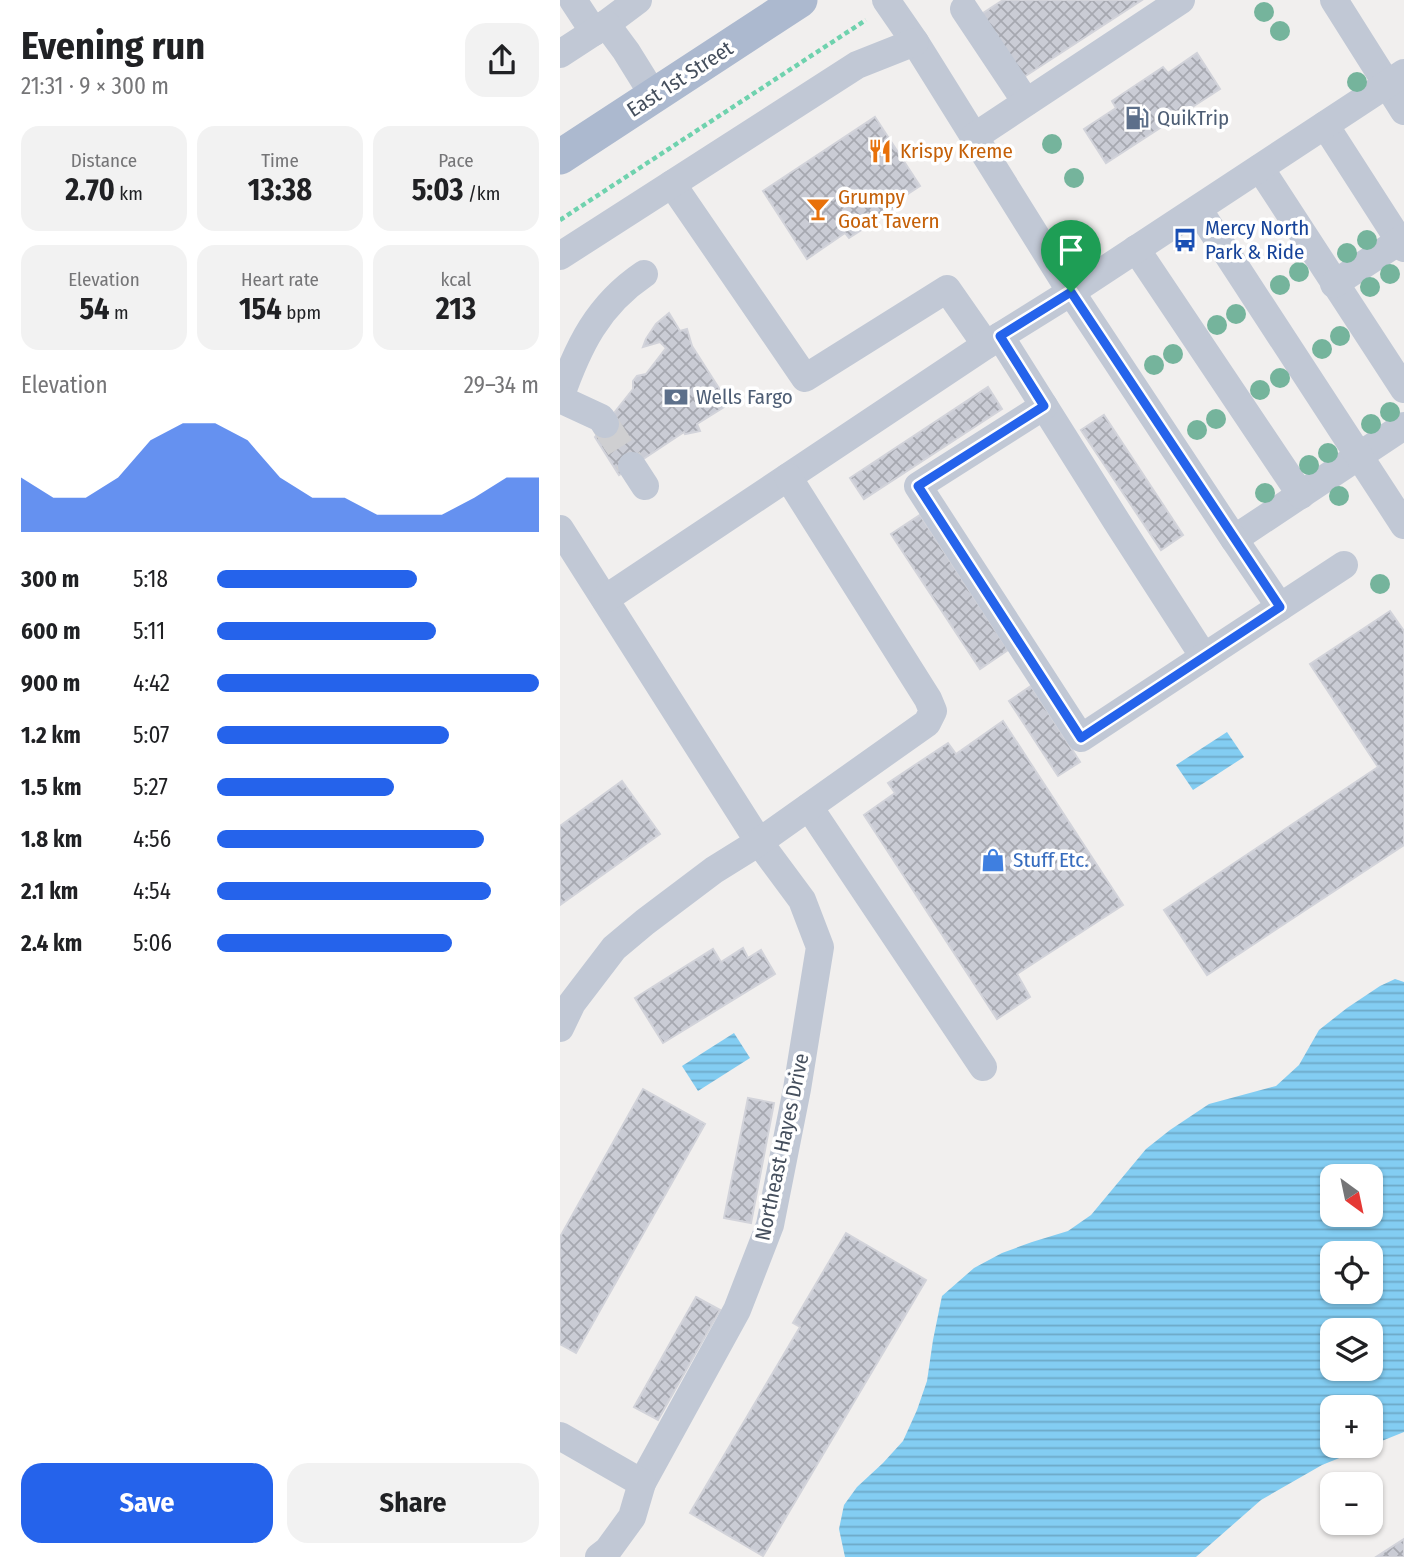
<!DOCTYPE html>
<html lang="en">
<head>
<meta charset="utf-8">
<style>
	body { margin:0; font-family:"Fira Sans Condensed",sans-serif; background:#f2f2f2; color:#202124; height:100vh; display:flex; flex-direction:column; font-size:26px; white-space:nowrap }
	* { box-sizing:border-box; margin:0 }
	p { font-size:23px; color:#757577 }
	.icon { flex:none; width:38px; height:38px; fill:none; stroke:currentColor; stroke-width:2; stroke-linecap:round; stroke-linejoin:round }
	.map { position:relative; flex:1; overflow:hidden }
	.side { display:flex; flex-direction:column; background:#fff; width:560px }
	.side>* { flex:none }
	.needle { width:46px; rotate:147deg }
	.buttons { position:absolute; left:760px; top:1164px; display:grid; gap:14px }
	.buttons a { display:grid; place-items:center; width:63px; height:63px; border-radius:14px; background:#fff; box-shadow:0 2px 5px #0004; font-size:35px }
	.pin { position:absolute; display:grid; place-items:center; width:60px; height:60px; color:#fff; margin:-72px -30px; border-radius:50% 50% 50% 0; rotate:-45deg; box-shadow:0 0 7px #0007 }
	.pin .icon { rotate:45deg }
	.round { display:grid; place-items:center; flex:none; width:74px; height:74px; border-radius:21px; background:#f2f2f2 }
	.head { display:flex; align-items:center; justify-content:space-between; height:119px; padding:0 21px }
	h1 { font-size:38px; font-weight:700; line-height:52px }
	.stats { display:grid; grid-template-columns:repeat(3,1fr); gap:10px; height:119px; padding:7px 21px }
	.stats div { display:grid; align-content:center; border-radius:18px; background:#f2f2f2; text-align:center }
	.stats b { font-size:30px; font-weight:700 }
	.stats small { font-size:19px; font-weight:400 }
	.stats p { font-size:19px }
	.chart { height:196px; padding:14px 21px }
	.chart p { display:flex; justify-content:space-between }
	.chart svg { width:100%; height:126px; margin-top:7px; fill:#2563eb; opacity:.7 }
	.action { display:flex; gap:14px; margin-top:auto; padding:14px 21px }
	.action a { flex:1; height:80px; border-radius:21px; background:#2563eb; color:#fff; font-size:28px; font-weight:700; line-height:80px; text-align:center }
	.action a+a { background:#f2f2f2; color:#202124 }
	ul { padding:0 21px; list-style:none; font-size:23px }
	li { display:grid; grid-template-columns:112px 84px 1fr; align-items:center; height:52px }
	li i { height:18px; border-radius:9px; background:#2563eb }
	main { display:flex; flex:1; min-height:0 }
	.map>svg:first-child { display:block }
	.water { fill:url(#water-rules); fill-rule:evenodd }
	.building { fill:url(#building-cross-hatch); stroke:#d2d3da; stroke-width:2 }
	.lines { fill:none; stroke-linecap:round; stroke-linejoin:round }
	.minor-tunnel { stroke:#cfcfd1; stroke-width:28; stroke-dasharray:28 14; stroke-linecap:butt }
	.path { stroke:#6fd2ae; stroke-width:4.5; stroke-dasharray:5 3.5; stroke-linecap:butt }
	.minor { stroke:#c1c8d5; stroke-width:28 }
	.major { stroke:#acb9cf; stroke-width:35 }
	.tree { fill:#75b49c }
	.route-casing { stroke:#fff; stroke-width:14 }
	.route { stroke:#2563eb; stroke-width:9 }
	.labels { text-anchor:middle; stroke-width:7; stroke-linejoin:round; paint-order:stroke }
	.street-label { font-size:21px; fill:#454f5d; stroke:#fff }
	.service-label { font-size:21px; fill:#4e5e75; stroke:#fff; text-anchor:start }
	.food-label { font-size:21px; fill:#c56008; stroke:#fff; text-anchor:start }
	.transit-label { font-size:21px; fill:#164399; stroke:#fff; text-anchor:start }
	.shop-label { font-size:21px; fill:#366cbe; stroke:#fff; text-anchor:start }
</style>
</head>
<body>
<main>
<section class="side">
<div class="head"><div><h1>Evening run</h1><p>21:31 · 9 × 300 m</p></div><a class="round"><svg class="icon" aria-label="share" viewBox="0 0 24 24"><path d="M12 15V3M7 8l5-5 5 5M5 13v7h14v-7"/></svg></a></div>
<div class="stats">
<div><p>Distance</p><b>2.70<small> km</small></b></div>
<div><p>Time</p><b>13:38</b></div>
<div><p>Pace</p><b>5:03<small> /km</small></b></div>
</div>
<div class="stats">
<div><p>Elevation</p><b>54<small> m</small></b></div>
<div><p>Heart rate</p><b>154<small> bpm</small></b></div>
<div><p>kcal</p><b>213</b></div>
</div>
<div class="chart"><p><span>Elevation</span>29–34 m</p>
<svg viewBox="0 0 160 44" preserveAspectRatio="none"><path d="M0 44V25L10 32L20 32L30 25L40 12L50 6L60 6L70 12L80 25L90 32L100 32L110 38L120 38L130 38L140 32L150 25L160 25V44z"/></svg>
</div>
<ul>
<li><b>300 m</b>5:18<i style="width:62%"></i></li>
<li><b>600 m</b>5:11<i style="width:68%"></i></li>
<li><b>900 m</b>4:42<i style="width:100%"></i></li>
<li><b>1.2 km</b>5:07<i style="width:72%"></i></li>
<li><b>1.5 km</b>5:27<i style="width:55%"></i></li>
<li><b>1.8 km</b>4:56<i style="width:83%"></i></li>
<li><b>2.1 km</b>4:54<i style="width:85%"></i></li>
<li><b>2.4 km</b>5:06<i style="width:73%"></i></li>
</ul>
<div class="action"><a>Save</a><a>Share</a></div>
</section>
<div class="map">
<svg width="844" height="1557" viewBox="0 0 844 1557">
	<defs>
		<pattern id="water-rules" width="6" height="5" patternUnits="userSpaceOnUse" patternTransform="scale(1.75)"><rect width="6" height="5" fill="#83cdf2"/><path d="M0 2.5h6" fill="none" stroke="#6da9c7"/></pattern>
		<pattern id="building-cross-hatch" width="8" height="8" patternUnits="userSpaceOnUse" patternTransform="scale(1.75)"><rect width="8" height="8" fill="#caccd5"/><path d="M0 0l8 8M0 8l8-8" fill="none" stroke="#a6a8b0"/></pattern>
	</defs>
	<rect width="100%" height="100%" fill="#f1efee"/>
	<g class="water">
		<path d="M667 732 684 757 633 790 616 765Z"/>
		<path d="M835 979 844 982V1432L762 1465 701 1500 636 1557H285L279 1529 284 1505 297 1487 323 1463 343 1441 357 1410 367 1381 373 1340 382 1296 414 1268 442 1253 472 1242 508 1231 531 1215 586 1149 610 1130 649 1104 716 1086 739 1065 759 1030 787 1008 820 986ZM772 1176H810V1214H772ZM772 1253H810V1292H772ZM810 1330V1368H772V1330ZM772 1407H810V1446H772Z"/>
		<path d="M174 1033 190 1058 138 1091 122 1066Z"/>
	</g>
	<g class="building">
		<path d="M443 0H582L464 77 420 15Z"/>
		<path d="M637 53 660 89 546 163 524 129 556 108 552 101 603 67 608 73Z"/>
		<path d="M315 117 360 186 334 203 337 207 289 238 285 233 247 259 203 191Z"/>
		<path d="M109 313 120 331 127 329 132 346 169 404 137 424 140 431 125 434 124 432 59 475 35 437 73 389V381L77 376 86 374 106 348 100 342 83 347 86 339 96 324Z"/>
		<path d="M428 387 442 409 304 499 290 478Z"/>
		<path d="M544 415 623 535 601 550 521 430Z"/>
		<path d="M360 515 448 650 420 669 331 534Z"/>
		<path d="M830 611 844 631V845L647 975 604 910 818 767 750 664Z"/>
		<path d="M471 686 520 762 498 776 449 701Z"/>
		<path d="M443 721 563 905 457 974 470 997 437 1019 304 815 335 793 328 783 388 743 396 754Z"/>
		<path d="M62 781 100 834 0 905V826Z"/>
		<path d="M183 948 188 958 201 950 215 974 103 1043 75 998 153 949 161 962Z"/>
		<path d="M83 1089 145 1124 16 1353 0 1344V1237Z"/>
		<path d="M188 1098 214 1103 191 1223 164 1218Z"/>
		<path d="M286 1233 366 1280 203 1556 130 1513 240 1327 233 1323Z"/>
		<path d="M136 1297 160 1310 98 1420 74 1407Z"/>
		<path d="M844 1539V1557H816Z"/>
	</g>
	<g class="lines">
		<path class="minor-tunnel" d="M45 424 72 466"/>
		<path class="path" d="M0 220 306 20"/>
		<g class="minor">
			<path d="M13 0 34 32"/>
			<path d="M326 0 355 42 511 292 674 539 844 426"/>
			<path d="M774 0 844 111"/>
			<path d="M404 9 466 102"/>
			<path d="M46 24 78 0"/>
			<path d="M0 54 46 24 66 51 94 96"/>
			<path d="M765 125 844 248"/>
			<path d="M414 137 621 0"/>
			<path d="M700 168 844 389"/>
			<path d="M112 184 245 378 387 289 426 345"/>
			<path d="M638 209 844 525"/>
			<path d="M576 249 741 495"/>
			<path d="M0 256 297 65 355 42"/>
			<path d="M774 284 844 238"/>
			<path d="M440 336 557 522 644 657 720 607 674 539"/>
			<path d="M0 398C18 346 38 305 84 274"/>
			<path d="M0 399 41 418 45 424"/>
			<path d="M484 406 358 486 521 738 644 657"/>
			<path d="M72 466 85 486"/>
			<path d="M0 529 199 842 242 900 260 947 237 1089 210 1225 177 1310 82 1483"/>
			<path d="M45 599 426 345 511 292 844 73"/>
			<path d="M720 607 784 565"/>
			<path d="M249 807 423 1067"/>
			<path d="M0 1028 12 1003 54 948 85 922 154 870 199 842 367 723 373 711 368 699 228 477"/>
			<path d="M0 1436 82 1483 72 1517 48 1550 39 1557"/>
		</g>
		<path class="major" d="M0 157 240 0"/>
	</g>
	<g class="tree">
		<circle cx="704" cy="12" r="10"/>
		<circle cx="720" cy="31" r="10"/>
		<circle cx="797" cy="82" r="10"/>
		<circle cx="492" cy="144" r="10"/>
		<circle cx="514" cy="178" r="10"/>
		<circle cx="807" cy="240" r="10"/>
		<circle cx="787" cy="253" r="10"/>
		<circle cx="739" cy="272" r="10"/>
		<circle cx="830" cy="274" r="10"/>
		<circle cx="720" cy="285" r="10"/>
		<circle cx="810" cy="287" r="10"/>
		<circle cx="676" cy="314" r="10"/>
		<circle cx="657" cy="325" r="10"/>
		<circle cx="780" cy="336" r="10"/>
		<circle cx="762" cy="349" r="10"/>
		<circle cx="613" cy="354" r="10"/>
		<circle cx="594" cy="365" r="10"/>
		<circle cx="720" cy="378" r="10"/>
		<circle cx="700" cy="390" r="10"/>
		<circle cx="830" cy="412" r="10"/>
		<circle cx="656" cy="419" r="10"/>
		<circle cx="811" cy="424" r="10"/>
		<circle cx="637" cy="430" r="10"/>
		<circle cx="768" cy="453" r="10"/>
		<circle cx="749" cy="465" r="10"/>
		<circle cx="705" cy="493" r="10"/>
		<circle cx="779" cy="496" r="10"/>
		<circle cx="820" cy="584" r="10"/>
	</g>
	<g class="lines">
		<g class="route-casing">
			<path id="route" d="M511 292 720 607 521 738 358 486 484 406 440 336Z"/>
		</g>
		<use href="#route" class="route"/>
	</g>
	<defs>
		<g id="fuel-bare" transform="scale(1.89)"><path d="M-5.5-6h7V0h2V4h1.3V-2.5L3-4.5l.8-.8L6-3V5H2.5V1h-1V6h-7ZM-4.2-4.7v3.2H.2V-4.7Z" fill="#5c6f8a" stroke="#fff" stroke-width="2.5" paint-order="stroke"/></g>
		<g id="restaurant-bare" transform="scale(1.89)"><path d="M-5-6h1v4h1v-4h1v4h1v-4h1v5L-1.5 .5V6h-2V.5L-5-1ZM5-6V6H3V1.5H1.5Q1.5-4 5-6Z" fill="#e8710a" stroke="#fff" stroke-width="2.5" paint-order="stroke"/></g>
		<g id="bar-bare" transform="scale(1.89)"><path d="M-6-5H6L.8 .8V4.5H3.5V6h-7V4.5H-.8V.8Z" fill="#e8710a" stroke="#fff" stroke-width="2.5" paint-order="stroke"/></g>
		<g id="bus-bare" transform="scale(1.89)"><path d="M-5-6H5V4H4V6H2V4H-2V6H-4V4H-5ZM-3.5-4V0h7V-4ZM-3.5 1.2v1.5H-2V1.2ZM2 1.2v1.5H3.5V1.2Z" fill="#1a4fb4" stroke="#fff" stroke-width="2.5" paint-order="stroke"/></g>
		<g id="bank-bare" transform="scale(1.89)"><path d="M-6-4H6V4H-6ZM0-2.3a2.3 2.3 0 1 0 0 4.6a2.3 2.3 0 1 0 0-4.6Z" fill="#5c6f8a" stroke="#fff" stroke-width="2.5" paint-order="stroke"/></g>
		<g id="shop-bare" transform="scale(1.89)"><path d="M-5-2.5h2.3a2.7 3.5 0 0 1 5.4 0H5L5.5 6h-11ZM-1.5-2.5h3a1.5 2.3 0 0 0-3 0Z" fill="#3f7fe0" stroke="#fff" stroke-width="2.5" paint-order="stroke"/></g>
	</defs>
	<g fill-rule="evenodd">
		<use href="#fuel-bare" x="577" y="118"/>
		<use href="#restaurant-bare" x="320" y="151"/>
		<use href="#bar-bare" x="258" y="209"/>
		<use href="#bus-bare" x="625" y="240"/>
		<use href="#bank-bare" x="116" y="397"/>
		<use href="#shop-bare" x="433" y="860"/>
	</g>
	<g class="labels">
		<g class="street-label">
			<text transform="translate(120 79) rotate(-33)" y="7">East 1st Street</text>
			<text transform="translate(222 1147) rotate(-78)" y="7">Northeast Hayes Drive</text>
		</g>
		<g class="service-label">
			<text x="597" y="125">QuikTrip</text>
			<text x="136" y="404">Wells Fargo</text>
		</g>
		<g class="food-label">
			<text x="340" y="158">Krispy Kreme</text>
			<text x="278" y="204">Grumpy<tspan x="278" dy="24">Goat Tavern</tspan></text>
		</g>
		<g class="transit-label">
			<text x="645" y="235">Mercy North<tspan x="645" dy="24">Park &amp; Ride</tspan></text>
		</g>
		<g class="shop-label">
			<text x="453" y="867">Stuff Etc.</text>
		</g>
	</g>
</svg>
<div class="buttons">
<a><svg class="needle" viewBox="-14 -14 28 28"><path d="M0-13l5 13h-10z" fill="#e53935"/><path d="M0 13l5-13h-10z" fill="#757577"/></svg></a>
<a><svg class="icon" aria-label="locate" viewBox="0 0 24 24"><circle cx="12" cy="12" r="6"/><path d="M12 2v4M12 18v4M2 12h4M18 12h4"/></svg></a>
<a><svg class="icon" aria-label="layers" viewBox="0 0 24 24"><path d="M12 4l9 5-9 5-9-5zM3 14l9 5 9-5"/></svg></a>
<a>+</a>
<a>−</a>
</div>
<div class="pin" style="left:511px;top:292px;background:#1e9e55"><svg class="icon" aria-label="arrive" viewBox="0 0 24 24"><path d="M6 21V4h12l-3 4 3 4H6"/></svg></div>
</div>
</main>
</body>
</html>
